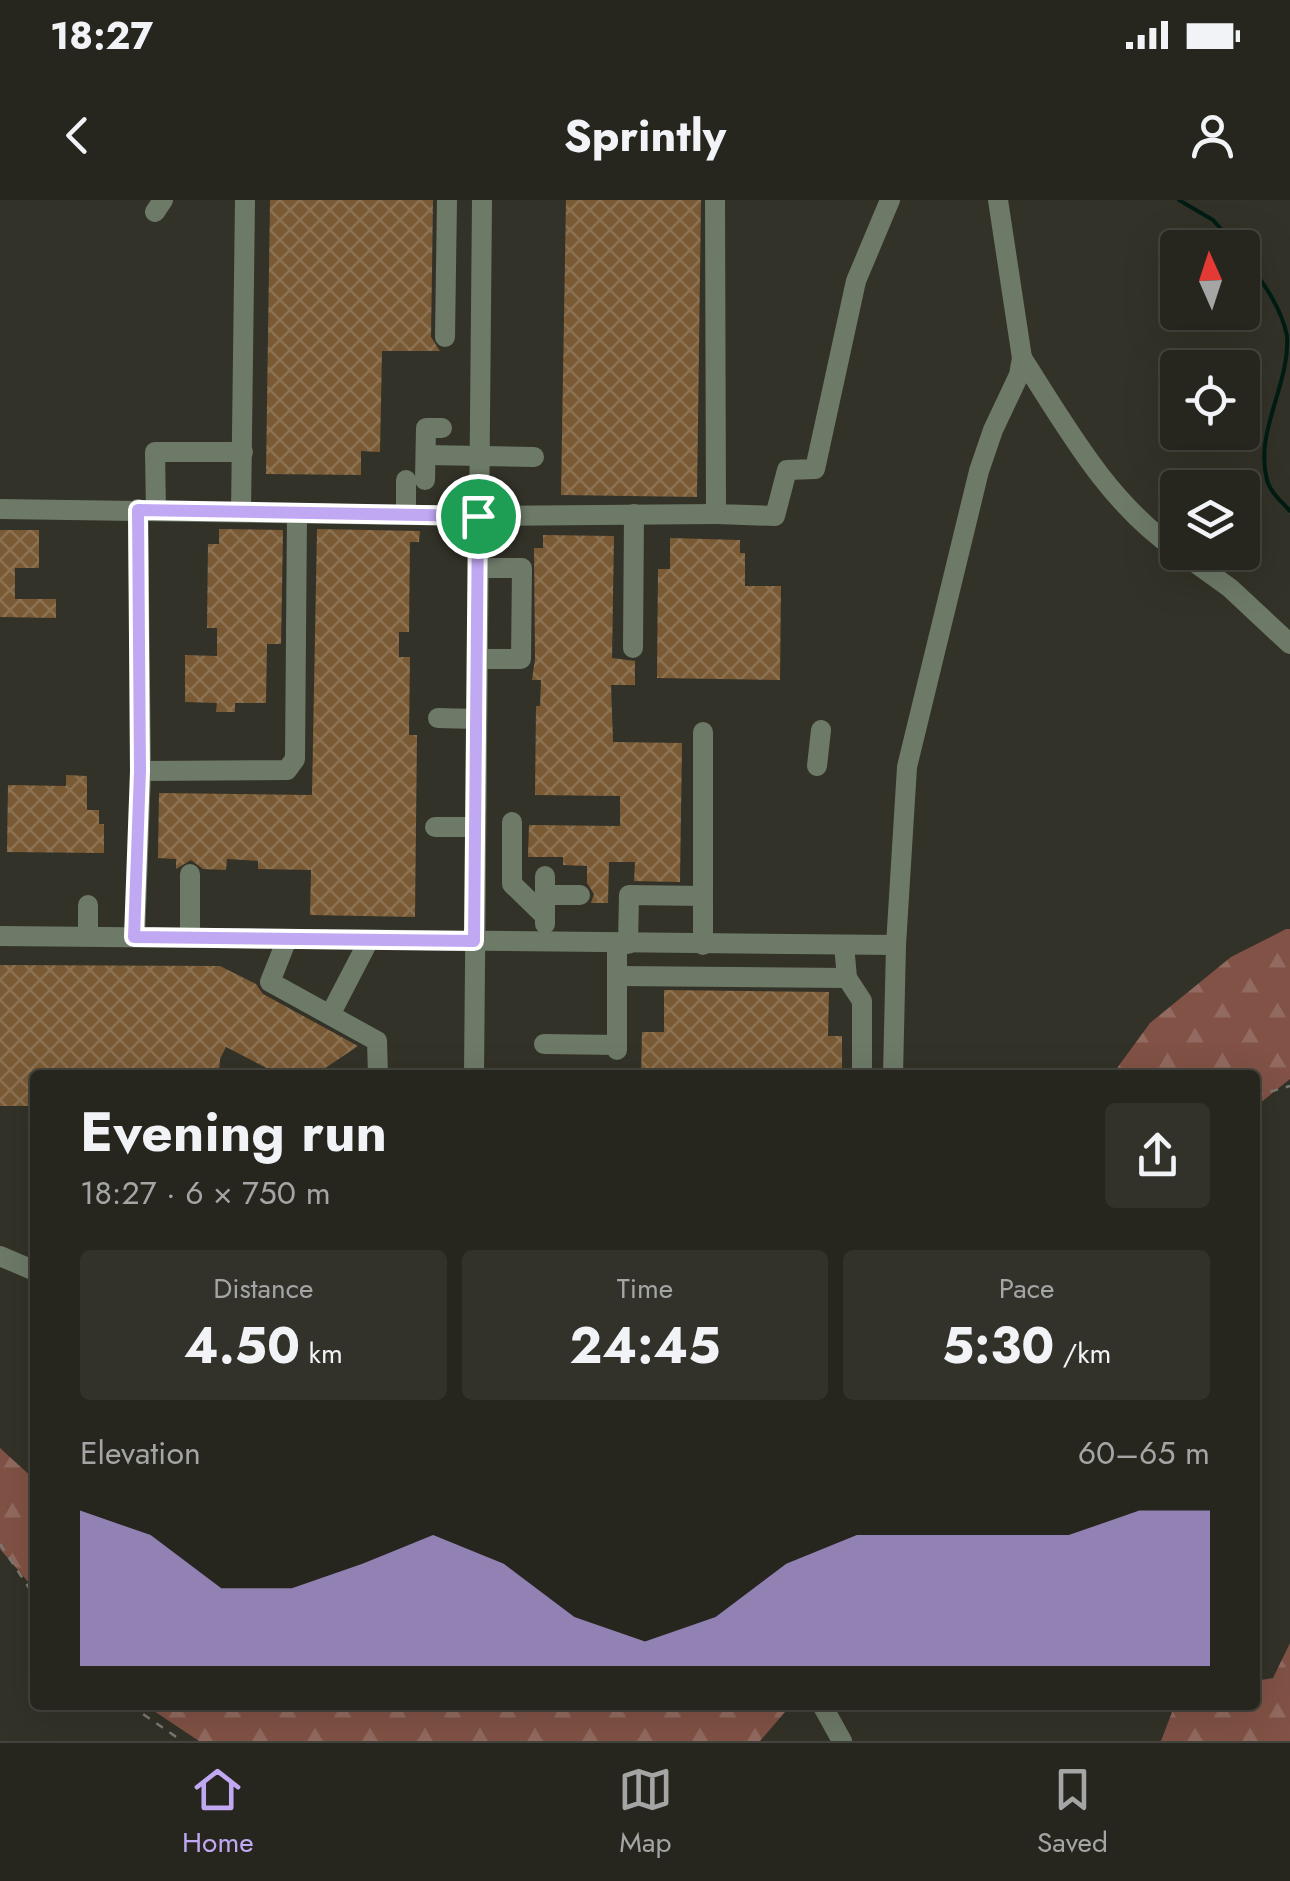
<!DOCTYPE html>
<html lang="en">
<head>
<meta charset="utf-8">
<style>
	body { margin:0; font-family:Jost,sans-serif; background:#32322b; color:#f1f3f6; height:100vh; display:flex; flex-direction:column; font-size:38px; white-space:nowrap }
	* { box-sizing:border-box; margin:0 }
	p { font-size:32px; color:#a4a5a4 }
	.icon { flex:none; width:55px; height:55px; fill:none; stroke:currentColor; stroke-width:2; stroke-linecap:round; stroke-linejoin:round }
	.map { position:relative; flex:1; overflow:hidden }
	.panel { position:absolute; left:30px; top:870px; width:1230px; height:640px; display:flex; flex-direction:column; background:#26261e; border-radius:10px; box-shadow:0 10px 40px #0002,0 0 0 2px #42433c }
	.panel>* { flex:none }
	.needle { width:65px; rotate:357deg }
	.fabs { position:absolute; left:1160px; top:30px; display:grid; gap:20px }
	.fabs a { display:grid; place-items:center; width:100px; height:100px; border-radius:10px; background:#26261e; box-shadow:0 10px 40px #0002,0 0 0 2px #42433c; font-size:50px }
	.pin { position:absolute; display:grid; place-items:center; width:85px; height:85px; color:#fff; margin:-42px; border:5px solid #fff; border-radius:50%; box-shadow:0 2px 10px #0007 }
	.round { display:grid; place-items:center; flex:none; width:105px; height:105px; border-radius:10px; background:#32322b }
	.head { display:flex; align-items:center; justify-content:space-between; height:170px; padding:0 50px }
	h1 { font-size:55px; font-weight:700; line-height:75px }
	.figures { display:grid; grid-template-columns:repeat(3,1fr); gap:15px; height:170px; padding:10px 50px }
	.figures div { display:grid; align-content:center; border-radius:10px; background:#32322b; text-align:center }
	.figures b { font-size:50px; font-weight:700 }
	.figures small { font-size:28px; font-weight:400 }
	.figures p { font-size:28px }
	.chart { height:280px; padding:20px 50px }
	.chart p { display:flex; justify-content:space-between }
	.chart svg { width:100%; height:180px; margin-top:10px; fill:#c1a8f3; opacity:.7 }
	.status { display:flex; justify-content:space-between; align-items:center; height:70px; padding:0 50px; background:#26261e; direction:ltr }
	.status svg { height:28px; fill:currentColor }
	header { display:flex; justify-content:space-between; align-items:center; height:130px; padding:0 50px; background:#26261e; font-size:45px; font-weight:700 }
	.menu { display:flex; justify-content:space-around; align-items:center; height:140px; border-top:2px solid #42433c; background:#26261e; font-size:28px; color:#a4a5a4 }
	.menu a { display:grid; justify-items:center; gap:5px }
	.menu .current { color:#c1a8f3 }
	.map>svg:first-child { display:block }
	.forest { fill:url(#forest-firs) }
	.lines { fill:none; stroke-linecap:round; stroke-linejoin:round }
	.stream { stroke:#011d13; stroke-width:4 }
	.building { fill:url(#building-cross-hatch) }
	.path { stroke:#7b7a71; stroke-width:2.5; stroke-dasharray:8 8; stroke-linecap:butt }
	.minor { stroke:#6e7a68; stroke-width:20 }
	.route-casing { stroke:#fff; stroke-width:20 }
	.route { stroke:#c1a8f3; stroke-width:12 }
</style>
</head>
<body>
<div class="status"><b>18:27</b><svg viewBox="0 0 49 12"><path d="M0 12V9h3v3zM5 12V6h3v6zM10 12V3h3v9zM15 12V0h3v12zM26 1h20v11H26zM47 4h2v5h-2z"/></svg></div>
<header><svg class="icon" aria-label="back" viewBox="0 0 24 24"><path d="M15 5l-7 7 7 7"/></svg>Sprintly<svg class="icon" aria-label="person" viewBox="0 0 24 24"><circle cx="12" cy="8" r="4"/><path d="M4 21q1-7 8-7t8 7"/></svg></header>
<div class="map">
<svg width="1290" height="1541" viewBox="0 0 1290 1541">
	<defs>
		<pattern id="forest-firs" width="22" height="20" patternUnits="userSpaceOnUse" patternTransform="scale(2.5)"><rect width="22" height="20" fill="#815245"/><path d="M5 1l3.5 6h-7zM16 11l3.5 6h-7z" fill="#926a5f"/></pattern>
		<pattern id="building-cross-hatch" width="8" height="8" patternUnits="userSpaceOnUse" patternTransform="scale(2.5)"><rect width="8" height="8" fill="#795a35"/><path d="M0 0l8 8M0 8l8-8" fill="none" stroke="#8c7152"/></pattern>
	</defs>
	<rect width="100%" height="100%" fill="#333228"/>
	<g class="forest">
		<path d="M1286 729H1290V879L1255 907V875H1112L1150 823 1231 757Z"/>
		<path d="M0 1248 35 1280V1390L0 1349Z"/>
		<path d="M1290 1443V1541H1161L1172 1512 1187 1505H1255V1481L1273 1478Z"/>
		<path d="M145 1505H791L760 1541H199Z"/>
	</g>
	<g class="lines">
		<g class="stream">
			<path d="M1179 0 1213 20 1238 48"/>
			<path d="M1242 54C1260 79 1281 105 1287 136 1290 185 1254 232 1267 280 1270 292 1282 302 1290 311"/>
		</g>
	</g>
	<g class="building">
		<path d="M270 0H433L431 137 440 151H382L380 252 361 251V275L266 274Z"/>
		<path d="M566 0H701L697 297 561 295Z"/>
		<path d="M219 329 283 330 281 444H267L266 503H235V512H216L217 503 185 502V455L217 456V428H207L208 344H219Z"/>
		<path d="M317 329 420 331 419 342H410L409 432H399V457H410L409 535H417L415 717 310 715 311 670 258 669V661L227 659 226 670 203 669 191 660 176 669V659L158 658 159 593 312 595Z"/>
		<path d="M0 330H39V368H15V399H56V418L0 417Z"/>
		<path d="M543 335 614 336 612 458 635 461V485H611L613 542 682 543 680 682 634 681 635 662H609L608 703H591L594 694 587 683V666L563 665V657H528L529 625 620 626V596L535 595 536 506H540L541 480H532L535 459 534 348H543Z"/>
		<path d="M670 338 740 340V353H745V386H781L780 480 657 478 658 369H670Z"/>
		<path d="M66 575 87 576V610H99V624H104V653L7 652 8 585 66 586Z"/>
		<path d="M0 765 220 766 256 784 263 794 358 846 315 875H280L226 847 220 859 219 875H35V906H0Z"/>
		<path d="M664 790 829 792 828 836H842V875H641L642 832H664Z"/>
	</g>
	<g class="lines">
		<g class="path">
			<path d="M1255 896 1290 886"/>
			<path d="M0 1344 35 1397"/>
			<path d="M130 1505 182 1541"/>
		</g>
		<g class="minor">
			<path d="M715 0 716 314 775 316 787 270 815 269 856 81 890 0"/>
			<path d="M155 12 163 0"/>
			<path d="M445 137 447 0"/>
			<path d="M1022 158C1067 228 1108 303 1178 351"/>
			<path d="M426 255 534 257"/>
			<path d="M406 280V315"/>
			<path d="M425 280 426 228H442"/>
			<path d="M0 309 478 316 716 314"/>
			<path d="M156 310 155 252H243"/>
			<path d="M241 312 245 0"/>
			<path d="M1180 352 1230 388 1290 444"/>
			<path d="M633 448 634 314"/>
			<path d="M477 459H521L522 368H478"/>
			<path d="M438 518 476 519"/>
			<path d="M703 532V745"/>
			<path d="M817 566 821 530"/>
			<path d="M141 571 287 570 295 559 297 313"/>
			<path d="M512 622V684L545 716"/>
			<path d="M435 627H476"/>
			<path d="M545 676V724"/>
			<path d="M545 695H580"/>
			<path d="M0 736 896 745"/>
			<path d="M88 736V705"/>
			<path d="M135 737 141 571 138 309"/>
			<path d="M190 738V674"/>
			<path d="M287 739 270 782 377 841 378 875"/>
			<path d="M628 744 629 695 703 696"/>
			<path d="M844 745 847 778 862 801V875"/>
			<path d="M617 776 847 778"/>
			<path d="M330 815 369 740"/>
			<path d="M544 844 617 845"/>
			<path d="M617 850V745"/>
			<path d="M474 875 482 0"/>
			<path d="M893 875 896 745 907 567 979 271 993 230 1019 175 1022 158 998 0"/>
			<path d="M0 1056 35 1071"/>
			<path d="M822 1505 842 1541"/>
		</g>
	</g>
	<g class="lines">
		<g class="route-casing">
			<path id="route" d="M138 310 478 316 474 741 134 737 140 571Z"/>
		</g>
		<use href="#route" class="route"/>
	</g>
</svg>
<div class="fabs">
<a><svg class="needle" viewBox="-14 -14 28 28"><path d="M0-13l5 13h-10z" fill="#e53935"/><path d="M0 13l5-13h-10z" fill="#a4a5a4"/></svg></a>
<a><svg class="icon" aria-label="locate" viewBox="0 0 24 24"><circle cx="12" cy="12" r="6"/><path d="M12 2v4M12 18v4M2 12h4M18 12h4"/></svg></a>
<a><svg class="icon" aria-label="layers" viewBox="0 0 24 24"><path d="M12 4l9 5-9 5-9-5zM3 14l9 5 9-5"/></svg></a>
</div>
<div class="pin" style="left:478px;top:316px;background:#1e9e55"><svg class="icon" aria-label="arrive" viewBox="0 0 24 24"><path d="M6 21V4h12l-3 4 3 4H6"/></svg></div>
<section class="panel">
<div class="head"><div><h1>Evening run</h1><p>18:27 · 6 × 750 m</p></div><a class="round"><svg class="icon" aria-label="share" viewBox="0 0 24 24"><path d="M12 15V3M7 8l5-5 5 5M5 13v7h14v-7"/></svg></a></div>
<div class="figures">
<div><p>Distance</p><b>4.50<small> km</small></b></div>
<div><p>Time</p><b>24:45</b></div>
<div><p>Pace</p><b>5:30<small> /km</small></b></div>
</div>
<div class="chart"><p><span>Elevation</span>60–65 m</p>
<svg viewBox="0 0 160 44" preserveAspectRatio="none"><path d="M0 44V6L10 12L20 25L30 25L40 19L50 12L60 19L70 32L80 38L90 32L100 19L110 12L120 12L130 12L140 12L150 6L160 6V44z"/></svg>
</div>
</section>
</div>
<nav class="menu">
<a class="current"><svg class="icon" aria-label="home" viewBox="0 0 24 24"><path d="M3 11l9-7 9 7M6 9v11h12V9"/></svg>Home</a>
<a><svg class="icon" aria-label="map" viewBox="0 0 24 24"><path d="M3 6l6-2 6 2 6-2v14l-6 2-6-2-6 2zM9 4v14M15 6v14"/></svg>Map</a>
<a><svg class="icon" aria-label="saved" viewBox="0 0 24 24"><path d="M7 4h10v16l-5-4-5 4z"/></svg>Saved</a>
</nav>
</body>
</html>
